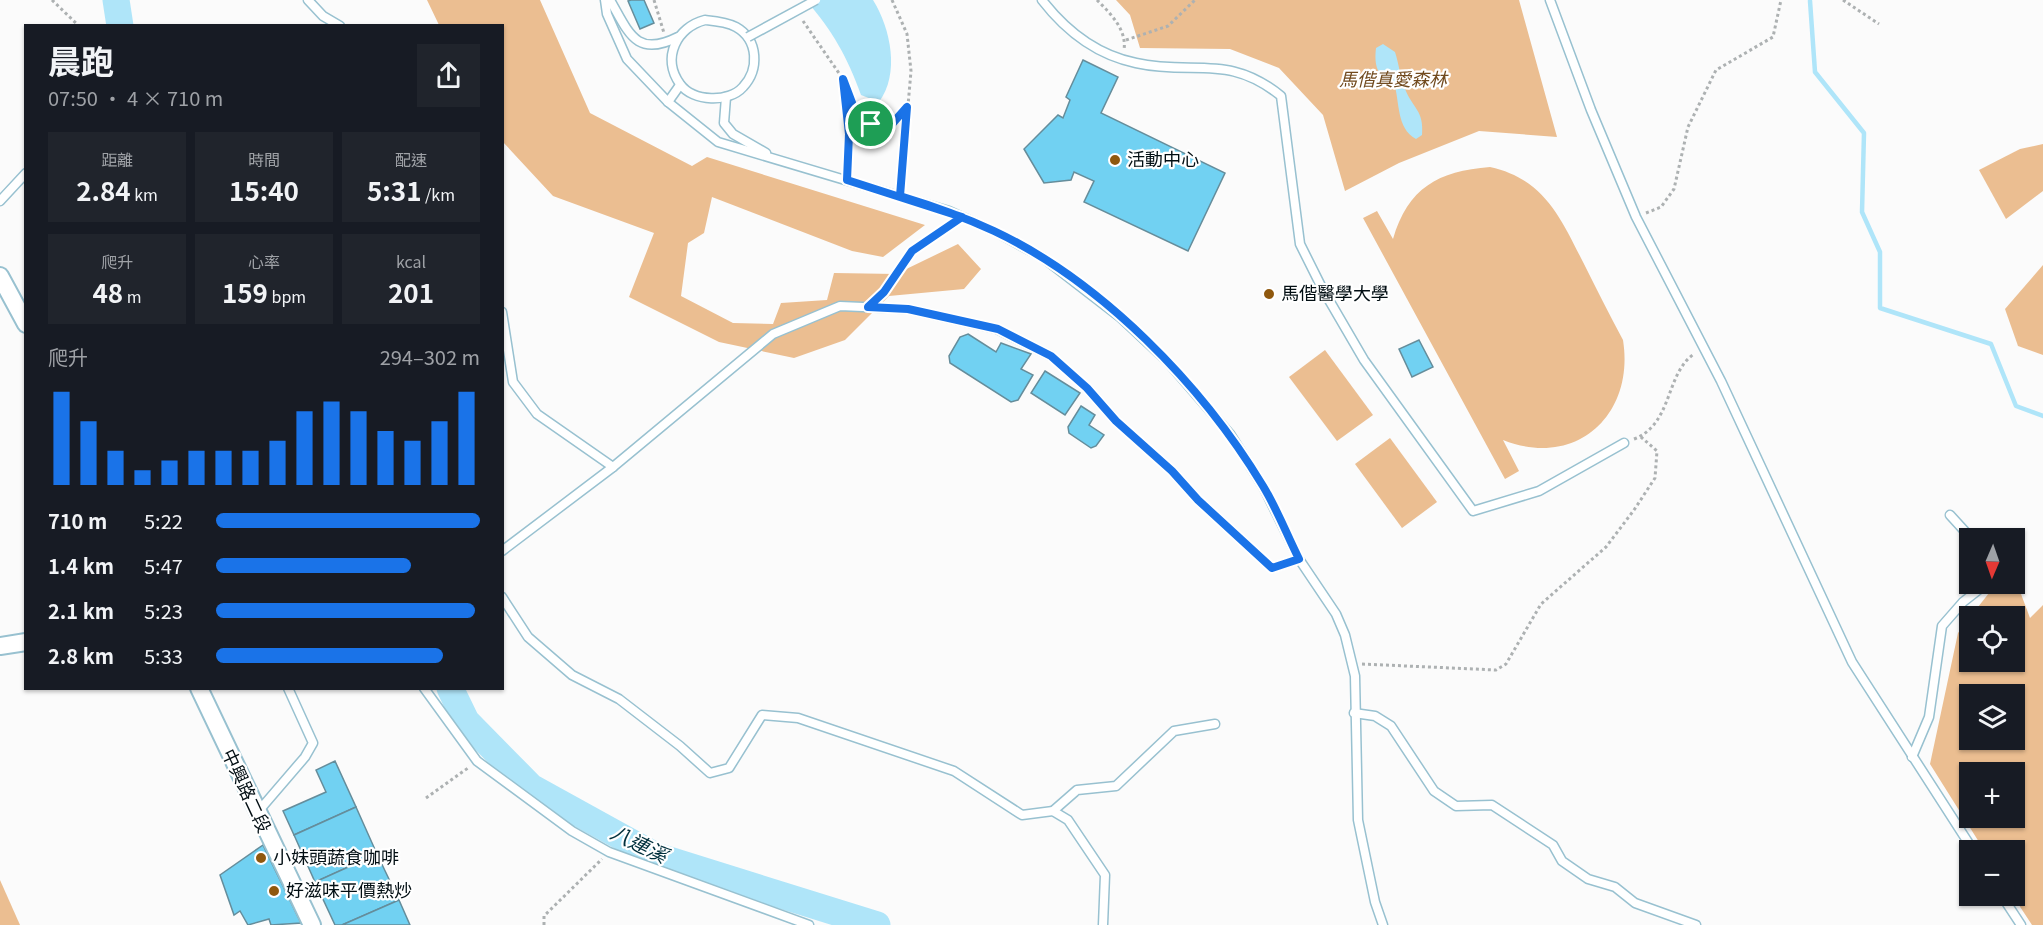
<!DOCTYPE html>
<html lang="zh-TW">
<head>
<meta charset="utf-8">
<style>
	body { margin:0; font-family:Georgia,"Noto Sans TC",serif; background:#20242c; color:#f1f3f6; height:100vh; display:flex; flex-direction:column; font-size:22px; white-space:nowrap }
	* { box-sizing:border-box; margin:0 }
	p { font-size:20px; color:#9ea1a6 }
	.icon { flex:none; width:33px; height:33px; fill:none; stroke:currentColor; stroke-width:2; stroke-linecap:round; stroke-linejoin:round }
	.map { position:relative; flex:1; overflow:hidden }
	.side { position:absolute; left:24px; top:24px; width:480px; height:666px; display:flex; flex-direction:column; background:#171b24; border-radius:0px; box-shadow:0 2px 4px #0004 }
	.side>* { flex:none }
	.needle { width:39px; rotate:182deg }
	.controls { position:absolute; left:1959px; top:528px; display:grid; gap:12px }
	.controls a { display:grid; place-items:center; width:66px; height:66px; border-radius:0px; background:#171b24; box-shadow:0 2px 4px #0004; font-size:30px }
	.pin { position:absolute; display:grid; place-items:center; width:51px; height:51px; color:#fff; margin:-26px; border:3px solid #fff; border-radius:50%; box-shadow:0 2px 6px #0007 }
	.round { display:grid; place-items:center; flex:none; width:63px; height:63px; border-radius:0px; background:#20242c }
	.head { display:flex; align-items:center; justify-content:space-between; height:102px; padding:0 24px }
	h1 { font-size:33px; font-weight:700; line-height:45px }
	.metrics { display:grid; grid-template-columns:repeat(3,1fr); gap:9px; height:102px; padding:6px 24px }
	.metrics div { display:grid; align-content:center; border-radius:0px; background:#20242c; text-align:center }
	.metrics b { font-size:26px; font-weight:700 }
	.metrics small { font-size:16px; font-weight:400 }
	.metrics p { font-size:16px }
	.chart { height:168px; padding:12px 24px }
	.chart p { display:flex; justify-content:space-between }
	.chart svg { width:100%; height:108px; margin-top:6px; stroke:#1a73e8; stroke-width:6 }
	ul { padding:0 24px; list-style:none; font-size:20px }
	li { display:grid; grid-template-columns:96px 72px 1fr; align-items:center; height:45px }
	li i { height:15px; border-radius:8px; background:#1a73e8 }
	.map>svg:first-child { display:block }
	.green { fill:#ebbe91; fill-rule:evenodd }
	.water { fill:#afe5f9 }
	.lines { fill:none; stroke-linecap:round; stroke-linejoin:round }
	.stream { stroke:#afe5f9; stroke-width:4.5 }
	.river { stroke:#afe5f9; stroke-width:27 }
	.building { fill:#71d1f2; stroke:#658d9b; stroke-width:1.5 }
	.service-casing { stroke:#98c1d0; stroke-width:11 }
	.minor-casing { stroke:#98c1d0; stroke-width:20 }
	.path { stroke:#adb1b2; stroke-width:3; stroke-dasharray:3 3; stroke-linecap:butt }
	.service { stroke:#fff; stroke-width:8 }
	.minor { stroke:#fff; stroke-width:16 }
	.service-bridge-casing { stroke:#98c1d0; stroke-width:11; stroke-linecap:butt }
	.service-bridge { stroke:#fff; stroke-width:8 }
	.route-casing { stroke:#fff; stroke-width:12 }
	.route { stroke:#1a73e8; stroke-width:8 }
	.poi-dot { fill:#8f580e; stroke:#fff; stroke-width:2 }
	.labels { text-anchor:middle; stroke-width:4.5; stroke-linejoin:round; paint-order:stroke }
	.park-label { font-size:18px; font-style:italic; fill:#714a1e; stroke:#fff }
	.poi-label { font-size:18px; fill:#020e13; stroke:#fff; text-anchor:start }
	.street-label { font-size:18px; fill:#020e13; stroke:#fff }
	.water-label { font-size:20px; font-style:italic; fill:#01303d; stroke:#fff }
</style>
</head>
<body>
<div class="map">
<svg width="2043" height="925" viewBox="0 0 2043 925">
	<rect width="100%" height="100%" fill="#fbfbfb"/>
	<g class="green">
		<path d="M427 0H540L590 113 692 166 707 157 925 225 883 257 852 251 712 197 704 233 688 243 681 296 733 323 773 324 781 303 827 300 834 273 896 274 958 244 981 269 964 289 889 296 845 340 794 358 719 342 629 297 654 233 553 196 503 142 502 26 439 25Z"/>
		<path d="M1116 0H1519L1557 137 1479 131 1399 163 1345 191 1323 115 1279 68 1230 49 1140 48 1130 15Z"/>
		<path d="M2043 144V191L2006 219 1979 170 2020 149Z"/>
		<path d="M1490 167C1544 179 1560 217 1583 262 1596 288 1609 314 1623 340 1635 415 1576 469 1503 440L1519 471 1505 479 1363 218 1377 211 1393 239C1408 188 1438 171 1490 167Z"/>
		<path d="M2043 265V355L2018 346 2005 309Z"/>
		<path d="M1325 350 1373 415 1337 441 1289 377Z"/>
		<path d="M1390 438 1437 502 1402 528 1355 464Z"/>
		<path d="M2015 578 2030 618 2043 605V925H2032L2013 896 2014 850H1984L1930 764 1958 633 1969 618 1970 662H2014V616H1971L1996 584H2014ZM1970 694H2014V740H1970ZM1970 772H2014V818H1970Z"/>
		<path d="M0 880 20 925H0Z"/>
	</g>
	<g class="water">
		<path d="M806 0H873C891 29 900 74 879 102L861 95C847 56 833 32 806 0Z"/>
		<path d="M1383 44 1395 52C1399 64 1400 77 1405 89 1413 109 1424 110 1422 135L1416 139C1396 128 1400 102 1394 83 1377 78 1374 65 1376 48Z"/>
	</g>
	<g class="lines">
		<path class="stream" d="M1810 1 1815 72 1864 133 1862 212 1880 252V308L1991 344 2016 406 2043 416"/>
		<g class="river">
			<path d="M116 0 120 26"/>
			<path d="M450 688 466 721 531 787 656 856 877 925"/>
		</g>
	</g>
	<g class="building">
		<path d="M631 0H644L654 23 640 29 628 1Z"/>
		<path d="M1083 60 1118 77 1101 113 1225 173 1188 251 1084 202 1094 181 1074 172 1071 180 1044 183 1024 149 1058 115 1063 118 1070 100 1066 97Z"/>
		<path d="M968 334 996 352 1001 343 1031 354 1021 369 1033 375 1018 400 1011 402 950 363 949 356 960 337Z"/>
		<path d="M1419 340 1433 367 1412 377 1399 349Z"/>
		<path d="M1045 371 1080 393 1065 415 1031 393Z"/>
		<path d="M1081 406 1095 415 1089 425 1104 435 1096 446 1091 448 1069 433 1068 427Z"/>
		<path d="M335 761 356 807 294 835 283 811 326 792 316 770Z"/>
		<path d="M356 807 377 854 315 882 294 835Z"/>
		<path d="M263 845 301 923 271 925 269 919 248 925 240 911 234 915 220 875Z"/>
		<path d="M377 854 399 900 342 925H335L315 882Z"/>
		<path d="M399 900 410 925H342Z"/>
	</g>
	<g class="lines">
		<g class="service-casing">
			<g id="service">
				<path d="M308 0 323 16 340 26"/>
				<path d="M605 0 607 14 627 59 668 102 718 142 949 211 996 232 1042 257 1121 318 1167 361 1230 434 1264 488 1299 559 1336 614 1345 635 1355 676 1358 820 1375 902 1383 925"/>
				<path d="M610 0C629 33 636 58 678 37"/>
				<path d="M1042 0C1066 31 1097 55 1136 63 1194 76 1228 53 1281 96L1300 244 1322 288 1364 360 1473 511 1539 491 1624 443"/>
				<path d="M1550 0 1591 110 1636 217 1721 381 1852 662 1973 850"/>
				<path d="M705 20C715 21 727 22 736 27 759 40 759 70 743 87 729 103 693 102 680 84 661 58 677 27 705 20Z"/>
				<path d="M726 97 724 123 733 134 766 153"/>
				<path d="M668 102 680 85"/>
				<path d="M0 201 26 173"/>
				<path d="M502 312 513 382 537 414 613 467"/>
				<path d="M1950 515 1971 538"/>
				<path d="M502 551 613 467 773 334 840 306 908 309 997 329 1051 356 1087 388 1116 421 1172 471 1198 500 1272 568 1299 559"/>
				<path d="M502 597 528 637 572 675 619 699 680 746 710 773 729 768 762 715 798 718 954 771 1022 815 1053 811 1068 820 1105 875 1103 925"/>
				<path d="M424 688 477 761 572 831 609 852 809 925"/>
				<path d="M1354 713 1375 716 1391 726 1434 791 1456 806 1492 805 1553 845 1562 861 1588 879 1615 887 1635 903 1696 925"/>
				<path d="M1912 757 1929 717 1942 626 1963 602 1986 584"/>
				<path d="M1053 811 1077 790 1116 786 1174 731 1215 724"/>
				<path d="M257 813 305 757 313 743 288 688"/>
				<path d="M2002 896 2021 925"/>
			</g>
		</g>
		<g class="minor-casing">
			<g id="minor">
				<path d="M0 276 26 324"/>
				<path d="M0 646 26 642"/>
				<path d="M199 688 312 925"/>
			</g>
		</g>
		<g class="path">
			<path d="M52 0 79 26"/>
			<path d="M654 0 664 33"/>
			<path d="M892 0 907 34 911 71 901 186"/>
			<path d="M1097 0C1111 14 1127 30 1124 50"/>
			<path d="M1843 0 1879 24"/>
			<path d="M803 21 843 79 854 108 871 124H892L906 108"/>
			<path d="M1126 40 1168 26 1195 0"/>
			<path d="M844 83 849 134 847 169"/>
			<path d="M1646 213 1661 207 1674 189 1688 127 1716 70 1773 37 1781 0"/>
			<path d="M880 296 912 251 950 224"/>
			<path d="M1634 439C1673 424 1665 374 1694 354"/>
			<path d="M1362 664 1496 670 1506 664 1541 604 1606 547 1634 510 1655 478 1657 451 1641 437"/>
			<path d="M426 798 468 768"/>
			<path d="M544 925V916L602 859"/>
		</g>
		<use href="#service" class="service"/>
		<use href="#minor" class="minor"/>
		<g class="service-bridge-casing">
			<path id="service-bridge" d="M748 37 816 0"/>
		</g>
		<use href="#service-bridge" class="service-bridge"/>
	</g>
	<g class="lines">
		<g class="route-casing">
			<path id="route" d="M871 124H892L907 107 900 196C933 206 964 217 994 231 1102 282 1202 385 1263 486 1277 509 1287 535 1299 559L1272 568 1198 500 1172 471 1116 421 1087 388 1051 356 998 329 908 309 868 307 884 292 912 251 962 217 847 180 849 134 843 79 854 108 871 124"/>
		</g>
		<use href="#route" class="route"/>
	</g>
	<g class="poi-dot">
		<circle cx="1115" cy="160" r="6"/>
		<circle cx="1269" cy="294" r="6"/>
		<circle cx="261" cy="858" r="6"/>
		<circle cx="274" cy="891" r="6"/>
	</g>
	<g class="labels">
		<g class="park-label">
			<text x="1393" y="86">馬偕真愛森林</text>
		</g>
		<g class="poi-label">
			<text x="1127" y="166">活動中心</text>
			<text x="1281" y="300">馬偕醫學大學</text>
			<text x="273" y="864">小妹頭蔬食咖啡</text>
			<text x="286" y="897">好滋味平價熱炒</text>
		</g>
		<g class="street-label">
			<text transform="translate(246 791) rotate(65)" y="6">中興路二段</text>
		</g>
		<g class="water-label">
			<text transform="translate(639 844) rotate(26)" y="7">八連溪</text>
		</g>
	</g>
</svg>
<div class="controls">
<a><svg class="needle" viewBox="-14 -14 28 28"><path d="M0-13l5 13h-10z" fill="#e53935"/><path d="M0 13l5-13h-10z" fill="#9ea1a6"/></svg></a>
<a><svg class="icon" aria-label="locate" viewBox="0 0 24 24"><circle cx="12" cy="12" r="6"/><path d="M12 2v4M12 18v4M2 12h4M18 12h4"/></svg></a>
<a><svg class="icon" aria-label="layers" viewBox="0 0 24 24"><path d="M12 4l9 5-9 5-9-5zM3 14l9 5 9-5"/></svg></a>
<a>+</a>
<a>−</a>
</div>
<div class="pin" style="left:871px;top:124px;background:#1e9e55"><svg class="icon" aria-label="arrive" viewBox="0 0 24 24"><path d="M6 21V4h12l-3 4 3 4H6"/></svg></div>
<section class="side">
<div class="head"><div><h1>晨跑</h1><p>07:50 · 4 × 710 m</p></div><a class="round"><svg class="icon" aria-label="share" viewBox="0 0 24 24"><path d="M12 15V3M7 8l5-5 5 5M5 13v7h14v-7"/></svg></a></div>
<div class="metrics">
<div><p>距離</p><b>2.84<small> km</small></b></div>
<div><p>時間</p><b>15:40</b></div>
<div><p>配速</p><b>5:31<small> /km</small></b></div>
</div>
<div class="metrics">
<div><p>爬升</p><b>48<small> m</small></b></div>
<div><p>心率</p><b>159<small> bpm</small></b></div>
<div><p>kcal</p><b>201</b></div>
</div>
<div class="chart"><p><span>爬升</span>294–302 m</p>
<svg viewBox="0 0 160 44" preserveAspectRatio="none"><path d="M5 44V6M15 44V18M25 44V30M35 44V38M45 44V34M55 44V30M65 44V30M75 44V30M85 44V26M95 44V14M105 44V10M115 44V14M125 44V22M135 44V26M145 44V18M155 44V6"/></svg>
</div>
<ul>
<li><b>710 m</b>5:22<i style="width:100%"></i></li>
<li><b>1.4 km</b>5:47<i style="width:74%"></i></li>
<li><b>2.1 km</b>5:23<i style="width:98%"></i></li>
<li><b>2.8 km</b>5:33<i style="width:86%"></i></li>
</ul>
</section>
</div>
</body>
</html>
